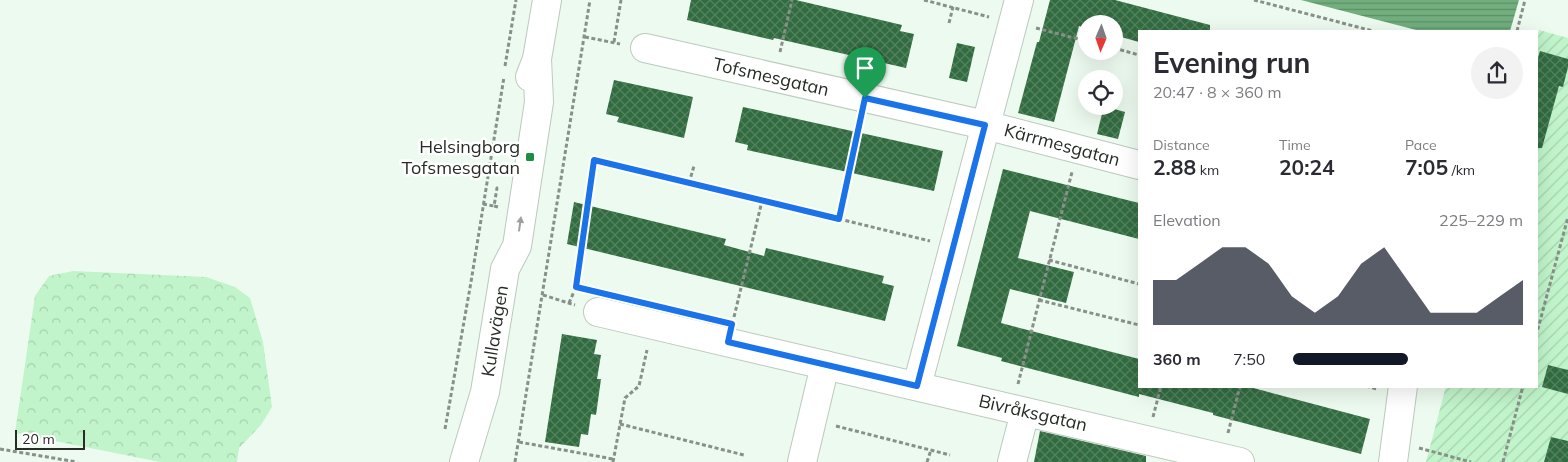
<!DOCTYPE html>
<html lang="en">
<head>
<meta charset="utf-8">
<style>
	body { margin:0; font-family:Mulish,sans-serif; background:#f2f2f3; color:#2b2b33; height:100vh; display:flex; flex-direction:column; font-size:19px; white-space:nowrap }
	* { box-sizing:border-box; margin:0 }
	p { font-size:16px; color:#7c7c81 }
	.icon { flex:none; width:28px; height:28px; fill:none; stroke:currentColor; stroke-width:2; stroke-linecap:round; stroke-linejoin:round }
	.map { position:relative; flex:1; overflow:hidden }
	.panel { position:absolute; left:1138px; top:30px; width:400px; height:358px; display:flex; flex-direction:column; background:#fff; border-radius:0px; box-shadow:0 5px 20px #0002 }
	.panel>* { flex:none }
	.needle { width:32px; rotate:182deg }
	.buttons { position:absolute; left:1078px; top:15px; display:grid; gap:10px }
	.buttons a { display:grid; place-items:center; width:45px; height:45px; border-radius:50%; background:#fff; box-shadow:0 5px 20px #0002; font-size:25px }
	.scale { position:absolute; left:15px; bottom:12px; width:70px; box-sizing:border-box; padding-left:5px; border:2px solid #272c27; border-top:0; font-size:14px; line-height:18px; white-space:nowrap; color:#272c27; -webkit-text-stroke:4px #fff; paint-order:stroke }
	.pin { position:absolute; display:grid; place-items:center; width:42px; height:42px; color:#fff; margin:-51px -21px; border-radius:50% 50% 50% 0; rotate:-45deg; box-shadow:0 0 5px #0007 }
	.pin .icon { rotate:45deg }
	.round { display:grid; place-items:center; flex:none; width:52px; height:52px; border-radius:26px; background:#f2f2f3 }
	.head { display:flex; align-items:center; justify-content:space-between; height:85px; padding:0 15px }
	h1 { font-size:28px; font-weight:700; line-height:38px }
	.stats { display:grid; grid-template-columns:repeat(3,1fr); gap:8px; height:85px; padding:5px 15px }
	.stats div { display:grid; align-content:center }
	.stats b { font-size:21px; font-weight:700 }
	.stats small { font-size:14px; font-weight:400 }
	.stats p { font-size:14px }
	.chart { height:140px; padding:10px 15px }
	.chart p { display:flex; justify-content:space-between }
	.chart svg { width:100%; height:90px; margin-top:5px; fill:#111827; opacity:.7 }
	ul { padding:0 15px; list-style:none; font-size:16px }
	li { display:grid; grid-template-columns:80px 60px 1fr; align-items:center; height:38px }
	li i { height:12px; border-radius:6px; background:#111827 }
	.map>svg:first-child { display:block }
	.forest { fill:url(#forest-crowns) }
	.garden { fill:url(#garden-furrows) }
	.water { fill:url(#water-rules) }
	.building { fill:url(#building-cross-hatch) }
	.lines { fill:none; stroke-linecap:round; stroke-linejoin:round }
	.minor-casing { stroke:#bcc9be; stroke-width:30 }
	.tertiary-casing { stroke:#bcc9be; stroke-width:30 }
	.path { stroke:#889189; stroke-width:3; stroke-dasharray:4 2.5; stroke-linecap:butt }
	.minor { stroke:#fff; stroke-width:28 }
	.tertiary { stroke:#fff; stroke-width:28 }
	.oneway { fill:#9ea09e }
	.route-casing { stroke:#fff; stroke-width:10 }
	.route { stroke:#1a73e8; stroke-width:6 }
	.poi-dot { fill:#208d45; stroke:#fff; stroke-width:2 }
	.labels { text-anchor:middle; stroke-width:5; stroke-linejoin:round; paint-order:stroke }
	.street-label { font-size:18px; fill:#272c27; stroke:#fff }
	.poi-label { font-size:18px; fill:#272c27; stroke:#fff; text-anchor:end }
</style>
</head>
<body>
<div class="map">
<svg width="1568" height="462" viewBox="0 0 1568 462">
	<defs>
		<pattern id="forest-crowns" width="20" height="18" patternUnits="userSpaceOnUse" patternTransform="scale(1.25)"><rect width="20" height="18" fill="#c1f4ca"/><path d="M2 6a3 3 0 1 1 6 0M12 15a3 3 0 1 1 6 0" fill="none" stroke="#a6d1ae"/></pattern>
		<pattern id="garden-furrows" width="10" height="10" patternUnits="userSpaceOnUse" patternTransform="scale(1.25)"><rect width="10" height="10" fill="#c1f4ca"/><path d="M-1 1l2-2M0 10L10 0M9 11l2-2" fill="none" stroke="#a6d1ae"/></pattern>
		<pattern id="water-rules" width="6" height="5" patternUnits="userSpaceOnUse" patternTransform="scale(1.25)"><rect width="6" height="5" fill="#72ae7e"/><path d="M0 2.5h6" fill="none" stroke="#5e8e67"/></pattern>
		<pattern id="building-cross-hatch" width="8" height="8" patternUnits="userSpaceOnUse" patternTransform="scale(1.25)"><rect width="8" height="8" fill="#316c40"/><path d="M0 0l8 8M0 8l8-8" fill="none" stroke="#548160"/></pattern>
	</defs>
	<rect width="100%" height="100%" fill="#edfaef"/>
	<path class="forest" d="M73 271 206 277 235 287 250 298 263 342 272 407 261 425 239 448 237 462H160L15 433 35 296 49 276Z"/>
	<path class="garden" d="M1539 30 1568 38V462H1426L1446 386H1536V40Z"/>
	<path class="water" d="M1301 0H1519L1510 31H1420Z"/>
	<g class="building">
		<path d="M691 0H796L902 25 900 31 914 34 906 68 774 38 773 40 687 20Z"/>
		<path d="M1050 0H1115L1210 25V31H1139V42L1114 35V24H1086V28L1079 26 1054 122 1018 113 1037 42H1039Z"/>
		<path d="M957 43 975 47 967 82 949 78Z"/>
		<path d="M1540 51 1568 59V67L1563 87 1559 86 1542 148H1536V64Z"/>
		<path d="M614 80 693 97 684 138 617 122 619 117 606 114Z"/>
		<path d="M1104 106 1125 112 1118 139 1097 134Z"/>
		<path d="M743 107 943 151 934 191 747 150 748 145 735 142Z"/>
		<path d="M1003 169 1139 203V239L1030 211 1018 258 1074 272 1066 303 1010 289 1001 323 1139 359V386H1246L1370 419 1361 454 1213 415V413L1139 394V397L1001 361 1002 358 957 346Z"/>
		<path d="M574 202 726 239 724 245 764 256 766 248 884 276 882 283 894 286 885 321 567 244Z"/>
		<path d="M562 334 597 340 594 354 601 355 597 379H601L596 415 591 414 588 435 581 434 579 447 545 442Z"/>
		<path d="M1548 365 1568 370V394L1542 387Z"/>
		<path d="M1040 431 1146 456V462H1034Z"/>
		<path d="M1551 437 1568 441V462H1544Z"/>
	</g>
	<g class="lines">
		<g class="minor-casing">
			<g id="minor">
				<path d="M645 48 985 125 1139 165"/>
				<path d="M598 312 1240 462"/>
				<path d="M917 386 1019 0"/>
				<path d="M802 462 825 365"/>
				<path d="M1012 462 1025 412"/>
				<path d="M1393 462 1403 386"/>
			</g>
		</g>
		<g class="tertiary-casing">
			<g id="tertiary">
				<path d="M530 77 537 59 547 0"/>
				<path d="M464 462 485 392 505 269 517 246 539 102 537 59"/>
			</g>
		</g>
		<g class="path">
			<path d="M924 0 989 17"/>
			<path d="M1254 0 1373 31"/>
			<path d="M949 23 953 7"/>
			<path d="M1036 28 1086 41"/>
			<path d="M1517 31 1525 0"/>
			<path d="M585 37 620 44"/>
			<path d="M614 42 621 0"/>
			<path d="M1114 48 1139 55"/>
			<path d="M780 52 792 0"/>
			<path d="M505 66 516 0"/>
			<path d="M689 183 694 166"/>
			<path d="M483 204 494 206"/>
			<path d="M498 207 494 206 497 188H500"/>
			<path d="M839 219 860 122"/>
			<path d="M1049 260 1139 284"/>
			<path d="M586 290 576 287 595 160 930 241"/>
			<path d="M543 295 575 305"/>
			<path d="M1039 300 1139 325"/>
			<path d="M569 303 576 287"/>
			<path d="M734 317 762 201"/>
			<path d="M1536 336 1568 217"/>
			<path d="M1018 384 1072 172"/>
			<path d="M1366 386 1377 389"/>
			<path d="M1153 417 1161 386"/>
			<path d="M620 424 744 455"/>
			<path d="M836 426 950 455"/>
			<path d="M445 429 471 282 504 77"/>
			<path d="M1228 433 1240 386"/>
			<path d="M519 442 613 459"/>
			<path d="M1419 448 1471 462"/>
			<path d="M0 449 77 462"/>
			<path d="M515 462 590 0"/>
			<path d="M613 462 625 398 639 386 647 350"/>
			<path d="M927 462 931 450"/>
			<path d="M1503 462 1523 386"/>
		</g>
		<use href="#minor" class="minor"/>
		<use href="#tertiary" class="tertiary"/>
	</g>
	<defs><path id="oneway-solid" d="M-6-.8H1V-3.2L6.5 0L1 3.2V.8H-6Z" transform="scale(1.25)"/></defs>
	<use class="oneway" href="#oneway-solid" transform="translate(520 224) rotate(-82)"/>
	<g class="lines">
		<g class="route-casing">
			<path id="route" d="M865 98 985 125 917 386 728 342 732 324 576 287 594 160 839 219Z"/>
		</g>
		<use href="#route" class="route"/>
	</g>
	<rect class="poi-dot" x="525" y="152" width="10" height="10" rx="2.5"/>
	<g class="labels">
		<g class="street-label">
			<text transform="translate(771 77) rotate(13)" y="6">Tofsmesgatan</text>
			<text transform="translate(1062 145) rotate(15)" y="6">Kärrmesgatan</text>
			<text transform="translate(495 331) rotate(-81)" y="6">Kullavägen</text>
			<text transform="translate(1033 413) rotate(13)" y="6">Bivråksgatan</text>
		</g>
		<g class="poi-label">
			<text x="520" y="153">Helsingborg<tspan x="520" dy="21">Tofsmesgatan</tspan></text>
		</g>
	</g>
</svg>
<div class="buttons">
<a><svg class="needle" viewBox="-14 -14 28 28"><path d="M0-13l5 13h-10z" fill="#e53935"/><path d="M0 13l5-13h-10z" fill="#7c7c81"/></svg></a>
<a><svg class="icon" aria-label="locate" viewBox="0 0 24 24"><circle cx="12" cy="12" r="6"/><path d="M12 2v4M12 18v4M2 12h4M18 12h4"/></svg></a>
</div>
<div class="scale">20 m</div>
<div class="pin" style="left:865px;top:98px;background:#1e9e55"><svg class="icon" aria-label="arrive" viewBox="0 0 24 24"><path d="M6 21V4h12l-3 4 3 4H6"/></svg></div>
<section class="panel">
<div class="head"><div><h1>Evening run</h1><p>20:47 · 8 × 360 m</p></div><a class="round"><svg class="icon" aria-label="share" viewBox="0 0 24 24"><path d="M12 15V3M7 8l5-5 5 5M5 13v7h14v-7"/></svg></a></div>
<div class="stats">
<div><p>Distance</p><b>2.88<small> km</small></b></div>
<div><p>Time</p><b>20:24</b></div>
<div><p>Pace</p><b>7:05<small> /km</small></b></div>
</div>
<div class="chart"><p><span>Elevation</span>225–229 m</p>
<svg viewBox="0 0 160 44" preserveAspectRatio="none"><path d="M0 44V22L10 22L20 14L30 6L40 6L50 14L60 30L70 38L80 30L90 14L100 6L110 22L120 38L130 38L140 38L150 30L160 22V44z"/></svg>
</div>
<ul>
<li><b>360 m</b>7:50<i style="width:50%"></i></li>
</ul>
</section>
</div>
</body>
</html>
